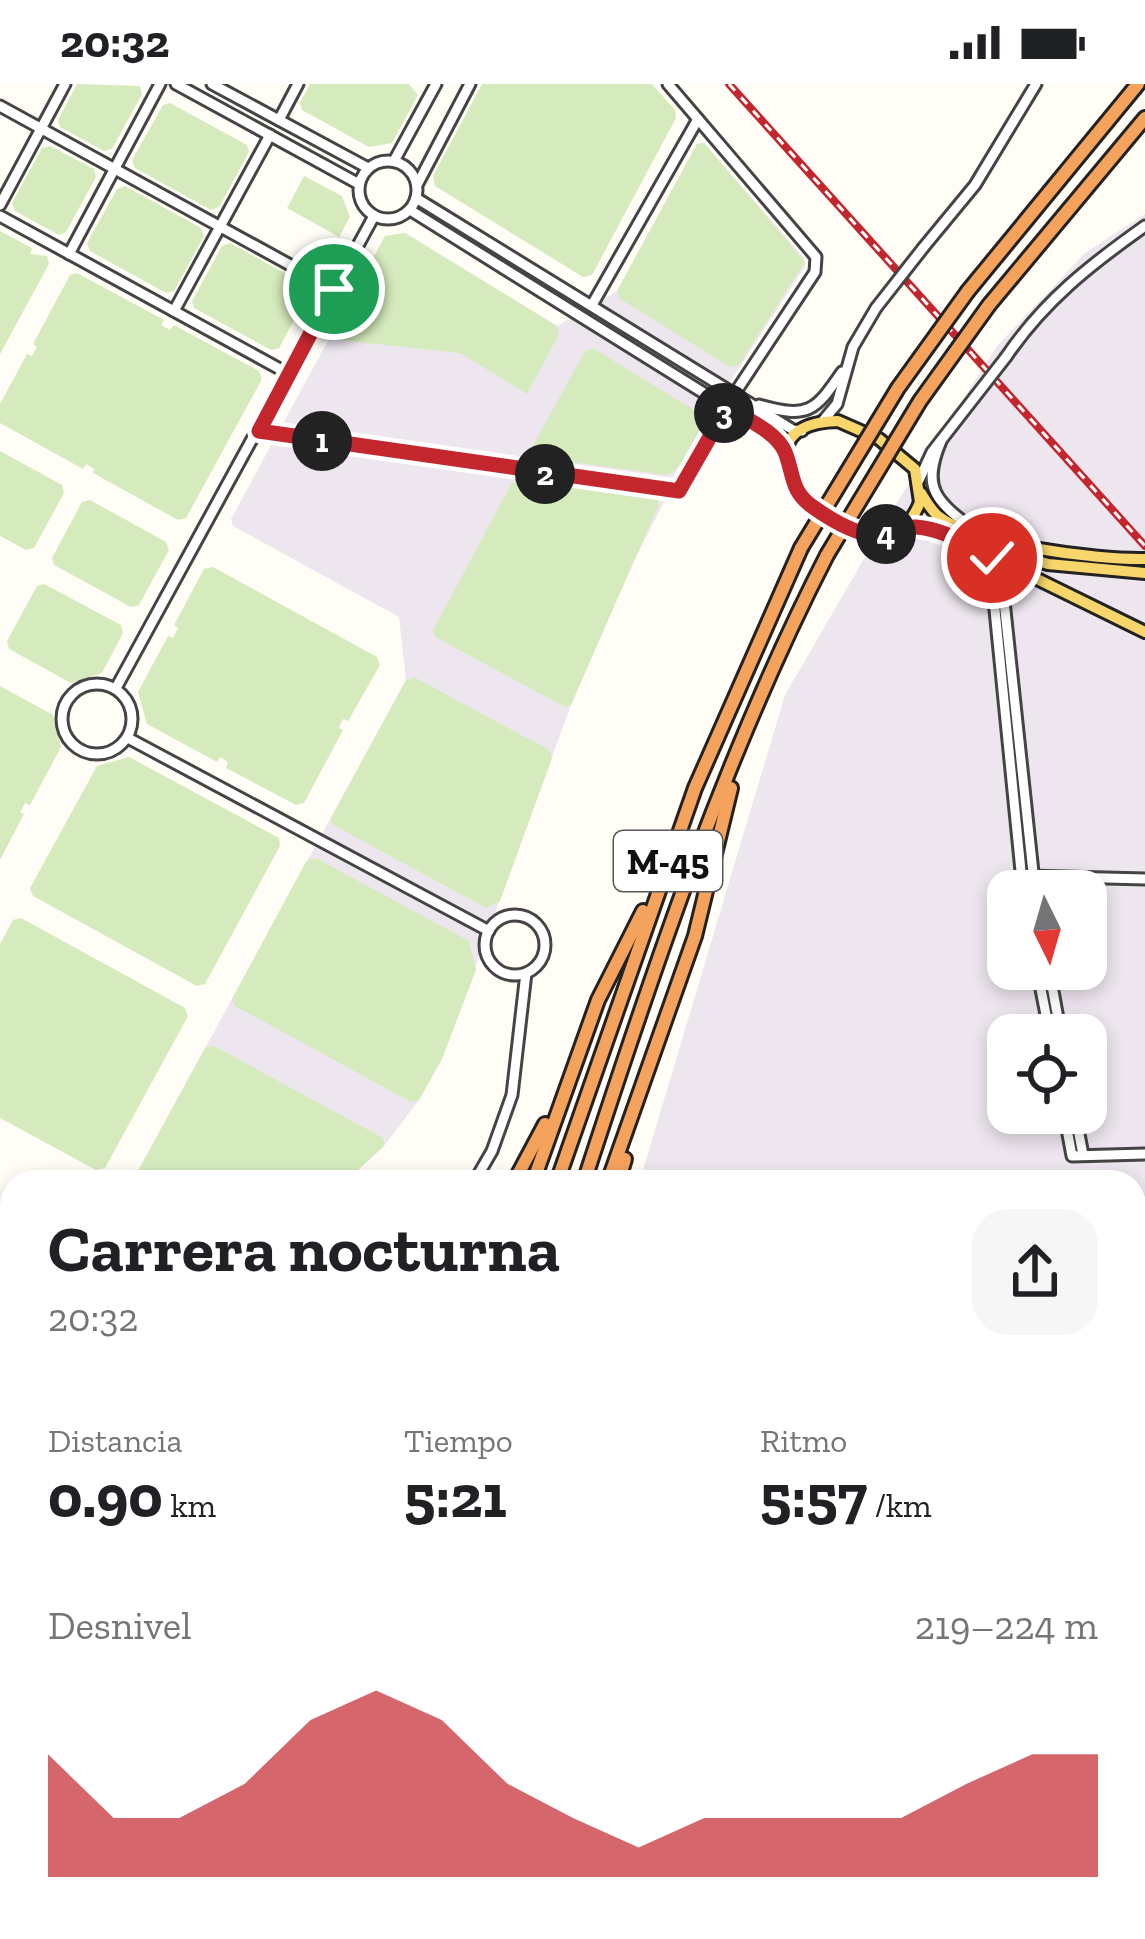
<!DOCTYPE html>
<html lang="es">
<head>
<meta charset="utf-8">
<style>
	body { margin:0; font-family:"Zilla Slab",serif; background:#f6f6f6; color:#202124; height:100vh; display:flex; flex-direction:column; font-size:45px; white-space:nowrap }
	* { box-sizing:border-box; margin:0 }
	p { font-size:39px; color:#757577 }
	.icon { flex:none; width:66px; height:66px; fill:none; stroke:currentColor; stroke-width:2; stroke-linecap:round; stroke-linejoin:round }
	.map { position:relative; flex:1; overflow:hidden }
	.sheet { position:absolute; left:0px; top:1086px; width:1146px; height:771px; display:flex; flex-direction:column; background:#fff; border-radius:36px 36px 0 0; box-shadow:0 6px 18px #0003 }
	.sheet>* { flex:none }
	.needle { width:78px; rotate:175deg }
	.fabs { position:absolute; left:987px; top:786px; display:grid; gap:24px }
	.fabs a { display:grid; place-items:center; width:120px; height:120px; border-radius:24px; background:#fff; box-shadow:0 6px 18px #0003; font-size:60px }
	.pin { position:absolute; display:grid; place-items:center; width:102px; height:102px; color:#fff; margin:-51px; border:6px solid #fff; border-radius:50%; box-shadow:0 3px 12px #0007 }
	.km { position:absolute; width:60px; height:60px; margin:-30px; border-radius:50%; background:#222; color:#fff; font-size:33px; line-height:60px; text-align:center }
	.round { display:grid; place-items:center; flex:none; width:126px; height:126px; border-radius:36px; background:#f6f6f6 }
	.overview { display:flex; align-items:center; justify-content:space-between; height:204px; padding:0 48px }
	h1 { font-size:66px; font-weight:700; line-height:90px }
	.stats { display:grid; grid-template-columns:repeat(3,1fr); gap:18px; height:204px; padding:12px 48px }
	.stats div { display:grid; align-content:center }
	.stats b { font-size:60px; font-weight:700 }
	.stats small { font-size:33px; font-weight:400 }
	.stats p { font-size:33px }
	.chart { height:336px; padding:24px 48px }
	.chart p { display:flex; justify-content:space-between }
	.chart svg { width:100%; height:216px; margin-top:12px; fill:#c4262e; opacity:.7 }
	.status { display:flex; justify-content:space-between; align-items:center; height:84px; padding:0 60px; background:#fff; direction:ltr }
	.status svg { height:33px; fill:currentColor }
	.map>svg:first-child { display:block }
	.industrial { fill:#eee6ef; fill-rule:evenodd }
	.green { fill:#d5ebbd }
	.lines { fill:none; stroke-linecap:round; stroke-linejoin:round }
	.minor-casing { stroke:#444; stroke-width:15 }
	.major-casing { stroke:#222; stroke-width:16 }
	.highway-casing { stroke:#222; stroke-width:18 }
	.minor { stroke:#fff; stroke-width:9 }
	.major { stroke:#f9d66b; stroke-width:10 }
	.highway { stroke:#f5a25d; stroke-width:12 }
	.rail-casing { stroke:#c4262e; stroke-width:8 }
	.rail { stroke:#fff; stroke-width:3; stroke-dasharray:9; stroke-linecap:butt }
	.minor-bridge-casing { stroke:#444; stroke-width:15; stroke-linecap:butt }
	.highway-bridge-casing { stroke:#222; stroke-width:18; stroke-linecap:butt }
	.minor-bridge { stroke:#fff; stroke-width:9 }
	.highway-bridge { stroke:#f5a25d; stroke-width:12 }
	.route-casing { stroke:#fff; stroke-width:24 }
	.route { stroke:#c4262e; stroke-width:15 }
	.labels { text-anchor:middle; stroke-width:12; stroke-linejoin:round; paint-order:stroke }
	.shield { fill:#fff; stroke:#585858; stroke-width:3 }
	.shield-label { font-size:36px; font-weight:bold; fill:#111 }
</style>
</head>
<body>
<div class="status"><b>20:32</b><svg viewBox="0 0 49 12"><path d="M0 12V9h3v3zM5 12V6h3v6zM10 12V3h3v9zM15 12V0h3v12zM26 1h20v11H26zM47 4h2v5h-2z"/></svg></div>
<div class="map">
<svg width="1145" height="1855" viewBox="0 0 1145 1855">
	<rect width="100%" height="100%" fill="#fffdf5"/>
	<g class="industrial">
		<path d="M704 59 804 174 805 182 703 340 617 511 571 621 442 975 419 1016 384 1062 345 1098H132L406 596 399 533 233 442 231 435 385 152 405 149 557 242 617 207 697 60Z"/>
		<path d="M1145 130V1835L1134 1829V1098H642L641 1093 785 611 891 428 997 262 1085 169ZM1008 807H1086V885H1008ZM1008 951H1086V1029H1008Z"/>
		<path d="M502 1845H839L859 1855H482Z"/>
	</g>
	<g class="green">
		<path d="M77 0 140 2 142 10 112 65 104 67 60 43 58 36Z"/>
		<path d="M310 0H409L418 11 392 59 369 63 302 26 300 19Z"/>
		<path d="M482 0H652L675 26 676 34 592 191 583 193 435 102 433 92Z"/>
		<path d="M170 19 247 61 249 68 219 123 211 126 135 84 132 76 163 21Z"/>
		<path d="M704 59 805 178 739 281 730 283 620 215 617 207 697 60Z"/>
		<path d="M50 62 94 85 96 93 66 148 59 151 15 127 12 119 42 64Z"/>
		<path d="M304 92 342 112 350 133 339 153 287 124Z"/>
		<path d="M125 102 201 144 204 152 174 207 166 209 90 167 87 159 117 105Z"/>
		<path d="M0 147 32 164 30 170 47 172 49 180 0 270Z"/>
		<path d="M405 149 557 242 559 250 527 310 460 269 330 255 385 152Z"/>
		<path d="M230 159 306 201 309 208 279 264 271 266 194 224 192 217 222 162Z"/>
		<path d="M77 189 164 236 161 241 170 246 174 241 259 287 262 295 186 434 178 436 93 389 94 385 86 380 83 385 0 339V320L27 270 32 272 37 263 33 260 70 191Z"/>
		<path d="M593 264 702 331C703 349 684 383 668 391L533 373 530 367 585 267Z"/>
		<path d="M0 367 62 401 64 409 34 464 26 466 0 452Z"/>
		<path d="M521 395 658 413 659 420 571 621 565 623 435 553 433 546 512 399Z"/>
		<path d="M90 416 166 458 169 466 139 521 131 523 54 481 52 474 82 418Z"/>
		<path d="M213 483 377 573 380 581 348 637 343 635 339 644 343 646 304 719 296 721 226 684 228 678 220 673 217 678 147 640 138 608 168 552 173 554 178 544 174 541 204 485Z"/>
		<path d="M44 500 121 541 123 549 102 589 71 599 9 565 7 557 37 502Z"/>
		<path d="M414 593 549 666 552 674 500 817 486 824 333 741 331 734 406 596Z"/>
		<path d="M0 602 53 631 61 663 30 721 25 719 20 728 24 730 0 776Z"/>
		<path d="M129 673 279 754 280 762 205 900 197 902 33 812 30 804 97 682Z"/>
		<path d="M316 774 469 857 476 886 442 975 419 1016 411 1018 235 922 232 915 307 776Z"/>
		<path d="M21 834 185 924 188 932 105 1084 96 1086 0 1034V860L13 836Z"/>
		<path d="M214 962 383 1054 384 1062 345 1098H132L205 964Z"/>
		<path d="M0 1395 12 1403V1583L0 1576Z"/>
	</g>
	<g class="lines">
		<g class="minor-casing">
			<g id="minor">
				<path d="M176 0 359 100"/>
				<path d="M212 0 368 84"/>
				<path d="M668 0 816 173 815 188 735 309"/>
				<path d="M0 22 334 205"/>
				<path d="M279 36 298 0"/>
				<circle cx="388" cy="106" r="29"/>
				<path d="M394 77 436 0"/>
				<path d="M417 101 470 0"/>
				<path d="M416 114 793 346 802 347"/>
				<path d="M0 121 65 0"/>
				<path d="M410 126 763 346 787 370"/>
				<path d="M0 132 289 290"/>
				<path d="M923 164 975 101 1036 0"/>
				<path d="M69 170 160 0"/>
				<path d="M592 221 698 35"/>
				<path d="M174 227 270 51"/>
				<path d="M1006 273C1044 217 1090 181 1145 142"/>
				<path d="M759 321C809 335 815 327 842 288"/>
				<path d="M822 338 837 320 853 263 876 224"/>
				<path d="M258 347 679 407 727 323"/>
				<path d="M941 357C920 406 938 418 974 446"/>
				<path d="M919 396 932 368 974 314"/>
				<path d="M978 467 992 496 1023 807"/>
				<path d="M1025 490 1008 499 1004 517 1035 807"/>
				<circle cx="97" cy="635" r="35"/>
				<path d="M116 604 374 132"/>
				<path d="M128 654 489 847"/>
				<path d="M1027 792 1145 795"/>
				<circle cx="515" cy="861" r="30"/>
				<path d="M1037 885 1050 951"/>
				<path d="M1049 885 1061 951"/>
				<path d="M1064 1029 1072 1072 1145 1070"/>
				<path d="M1075 1029 1083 1071"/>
				<path d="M474 1098 492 1067 512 1011 526 889"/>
				<path d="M0 1187 12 1195"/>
				<path d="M724 1845 741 1855"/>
				<path d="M610 1855 615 1845"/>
			</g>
		</g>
		<g class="major-casing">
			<g id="major">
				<path d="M838 337 879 355 915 385 920 418C880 525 699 341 838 337Z"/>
				<path d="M921 409C926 417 931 426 938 432 975 461 1097 476 1145 475"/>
				<path d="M902 444 930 445 1048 480 1145 489"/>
				<path d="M976 465 1145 548"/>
			</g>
		</g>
		<g class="highway-casing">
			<g id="highway">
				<path d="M968 207 1138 0"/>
				<path d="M989 221 1145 34"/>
				<path d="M514 1098 545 1040"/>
				<path d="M533 1098 598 916 643 827"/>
				<path d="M557 1098 695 704 801 464"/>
				<path d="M584 1098C653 886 725 670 827 471"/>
				<path d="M608 1098 695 852 731 704"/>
				<path d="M618 1098 625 1075"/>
				<path d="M0 1245 12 1252"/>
				<path d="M0 1294 12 1303"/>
				<path d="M0 1335 12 1340"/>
				<path d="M0 1376 12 1385"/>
				<path d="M960 1845 983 1855"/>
				<path d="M1027 1845 1046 1855"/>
				<path d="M1086 1845 1106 1855"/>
				<path d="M1124 1845 1142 1855"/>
				<path d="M201 1855 202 1845"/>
				<path d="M240 1855 245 1845"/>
				<path d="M265 1855 271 1845"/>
				<path d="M294 1855 299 1845"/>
				<path d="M320 1855 325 1845"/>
				<path d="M365 1855 374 1845"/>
				<path d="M382 1855 396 1845"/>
			</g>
		</g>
		<use href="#minor" class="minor"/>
		<use href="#major" class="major"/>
		<use href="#highway" class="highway"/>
		<g class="rail-casing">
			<path id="rail" d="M729 0 1145 462"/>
		</g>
		<use href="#rail" class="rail"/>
		<g class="minor-bridge-casing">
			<g id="minor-bridge">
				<path d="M876 224 923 164"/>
				<path d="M974 314 1006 273"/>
			</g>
		</g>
		<g class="highway-bridge-casing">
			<g id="highway-bridge">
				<path d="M801 464 898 304 968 207"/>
				<path d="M827 471 920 317 989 221"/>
			</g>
		</g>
		<use href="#minor-bridge" class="minor-bridge"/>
		<use href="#highway-bridge" class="highway-bridge"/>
	</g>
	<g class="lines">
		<g class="route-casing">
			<path id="route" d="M334 205 259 347 679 407 727 323C745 335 776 347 785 368 794 390 790 407 813 423 830 435 859 453 881 451 894 451 903 442 916 443 946 445 967 462 992 474"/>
		</g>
		<use href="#route" class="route"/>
	</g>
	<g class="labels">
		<rect class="shield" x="614" y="747" width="108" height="60" rx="9"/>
		<g class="shield-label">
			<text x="668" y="790">M-45</text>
		</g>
	</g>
</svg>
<div class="fabs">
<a><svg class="needle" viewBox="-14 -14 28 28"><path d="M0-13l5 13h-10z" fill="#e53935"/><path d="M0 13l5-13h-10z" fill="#757577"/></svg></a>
<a><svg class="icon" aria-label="locate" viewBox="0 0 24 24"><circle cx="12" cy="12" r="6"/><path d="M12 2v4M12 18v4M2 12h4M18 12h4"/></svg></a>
</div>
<div class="pin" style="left:334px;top:205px;background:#1e9e55"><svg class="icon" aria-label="arrive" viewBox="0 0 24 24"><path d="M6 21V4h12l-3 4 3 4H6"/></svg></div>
<div class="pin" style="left:992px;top:474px;background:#d93025"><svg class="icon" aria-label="check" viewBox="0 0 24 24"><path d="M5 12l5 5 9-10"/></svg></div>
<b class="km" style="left:322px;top:357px">1</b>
<b class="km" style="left:545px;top:390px">2</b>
<b class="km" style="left:724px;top:329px">3</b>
<b class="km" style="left:886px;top:450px">4</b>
<section class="sheet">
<div class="overview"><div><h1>Carrera nocturna</h1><p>20:32</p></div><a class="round"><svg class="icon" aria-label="share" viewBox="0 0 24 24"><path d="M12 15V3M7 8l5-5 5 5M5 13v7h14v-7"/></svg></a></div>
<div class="stats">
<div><p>Distancia</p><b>0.90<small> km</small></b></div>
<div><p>Tiempo</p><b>5:21</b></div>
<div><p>Ritmo</p><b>5:57<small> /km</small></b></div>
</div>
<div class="chart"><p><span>Desnivel</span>219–224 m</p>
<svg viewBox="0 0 160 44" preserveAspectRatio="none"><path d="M0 44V19L10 32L20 32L30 25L40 12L50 6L60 12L70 25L80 32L90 38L100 32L110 32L120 32L130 32L140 25L150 19L160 19V44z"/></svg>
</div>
</section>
</div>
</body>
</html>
